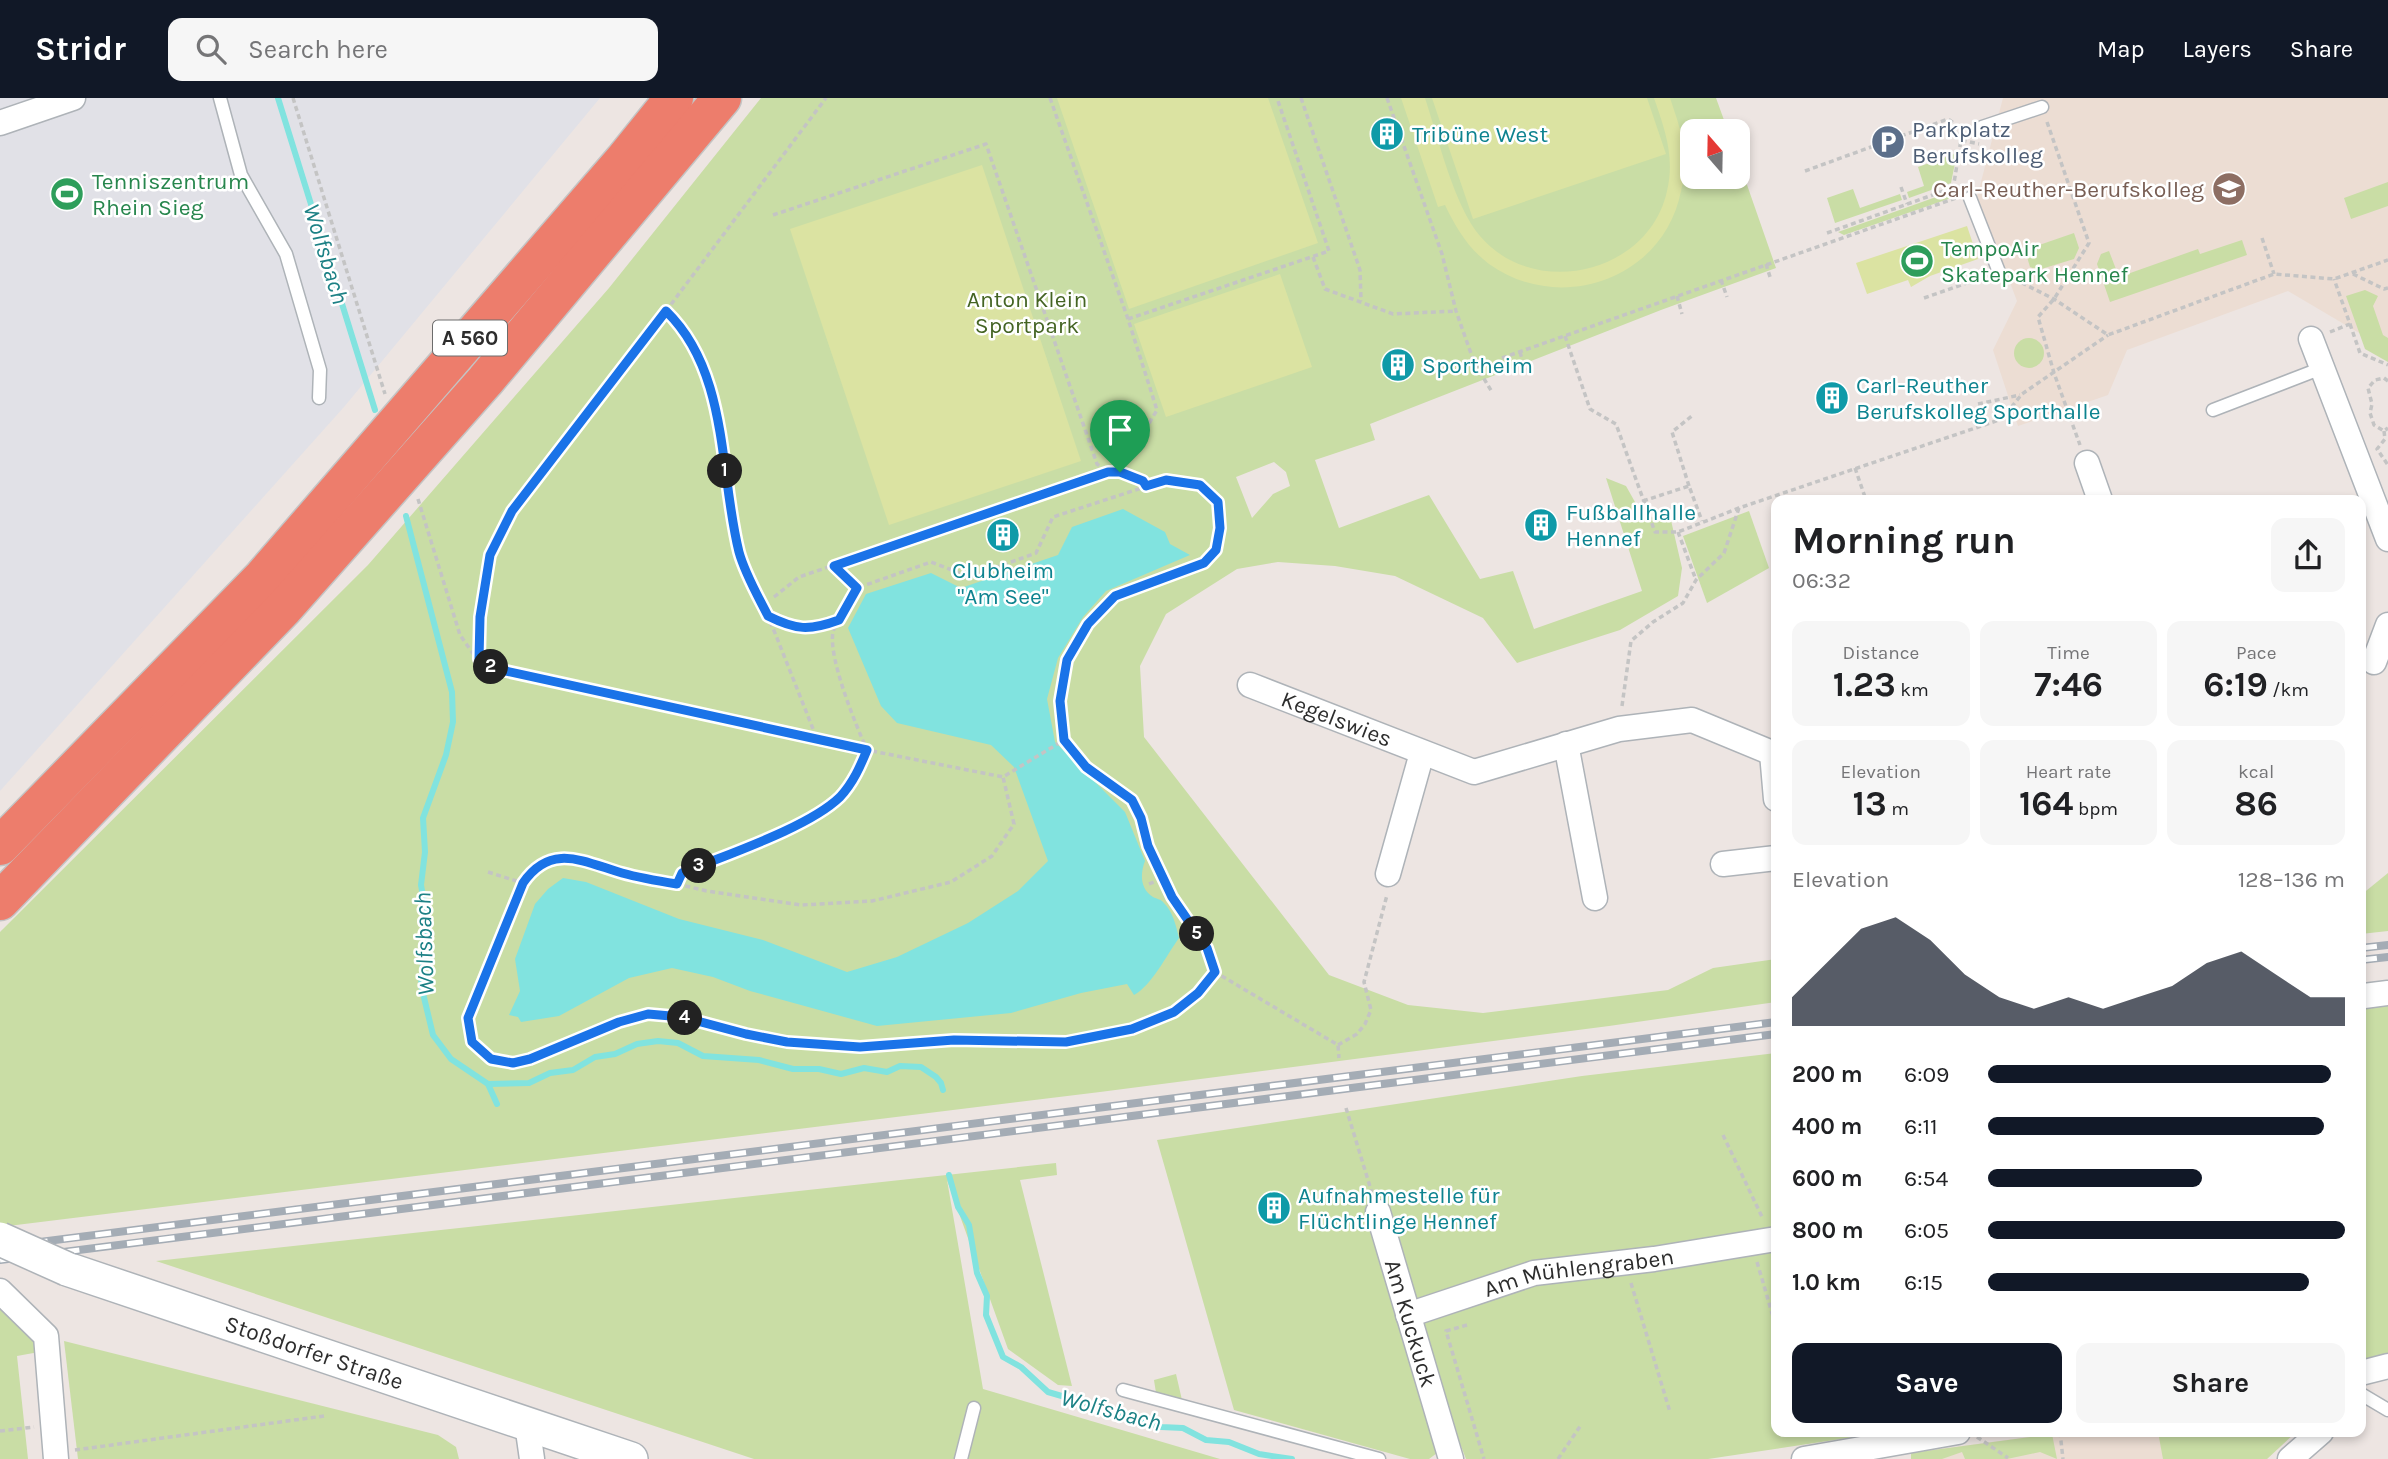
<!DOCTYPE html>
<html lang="en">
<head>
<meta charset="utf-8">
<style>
	body { margin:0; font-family:Karla,sans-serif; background:#f6f6f6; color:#202124; height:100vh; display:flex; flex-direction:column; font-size:26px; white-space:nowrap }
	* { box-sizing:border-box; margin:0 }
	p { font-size:23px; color:#757577 }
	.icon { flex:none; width:38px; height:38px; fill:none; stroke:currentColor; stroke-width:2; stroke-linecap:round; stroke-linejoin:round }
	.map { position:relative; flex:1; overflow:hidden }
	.side { position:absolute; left:1771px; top:397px; width:595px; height:942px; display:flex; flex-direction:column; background:#fff; border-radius:14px; box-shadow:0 4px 10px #0003 }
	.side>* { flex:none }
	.needle { width:46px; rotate:340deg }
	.fabs { position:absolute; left:1680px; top:21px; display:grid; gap:14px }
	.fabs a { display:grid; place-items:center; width:70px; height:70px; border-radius:14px; background:#fff; box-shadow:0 4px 10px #0003; font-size:35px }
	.pin { position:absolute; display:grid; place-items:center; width:60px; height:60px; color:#fff; margin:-72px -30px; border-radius:50% 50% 50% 0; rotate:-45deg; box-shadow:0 0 7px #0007 }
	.pin .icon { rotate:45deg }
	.km { position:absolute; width:35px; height:35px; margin:-18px; border-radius:50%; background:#222; color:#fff; font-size:19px; line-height:35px; text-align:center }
	.round { display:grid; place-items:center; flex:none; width:74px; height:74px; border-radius:14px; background:#f6f6f6 }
	.summary { display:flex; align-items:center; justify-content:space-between; height:119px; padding:0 21px }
	h1 { font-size:38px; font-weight:700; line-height:52px }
	.stats { display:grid; grid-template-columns:repeat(3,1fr); gap:10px; height:119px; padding:7px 21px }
	.stats div { display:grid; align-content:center; border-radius:14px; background:#f6f6f6; text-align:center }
	.stats b { font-size:35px; font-weight:700 }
	.stats small { font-size:19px; font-weight:400 }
	.stats p { font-size:19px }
	.chart { height:196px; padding:14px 21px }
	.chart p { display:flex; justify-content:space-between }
	.chart svg { width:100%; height:126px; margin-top:7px; fill:#111827; opacity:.7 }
	.button { display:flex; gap:14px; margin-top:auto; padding:14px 21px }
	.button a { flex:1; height:80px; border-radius:14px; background:#111827; color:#fff; font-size:28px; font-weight:700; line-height:80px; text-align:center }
	.button a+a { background:#f6f6f6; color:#202124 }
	ul { padding:0 21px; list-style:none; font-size:23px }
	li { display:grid; grid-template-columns:112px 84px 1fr; align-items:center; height:52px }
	li i { height:18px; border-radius:9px; background:#111827 }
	header { display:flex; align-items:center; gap:42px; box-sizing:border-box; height:98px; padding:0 35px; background:#111827; color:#fff }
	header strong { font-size:33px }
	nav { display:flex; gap:38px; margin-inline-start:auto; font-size:24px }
	.search { width:490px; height:63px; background:#f6f6f6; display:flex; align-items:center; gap:18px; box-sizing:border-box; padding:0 24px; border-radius:14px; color:#757577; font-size:26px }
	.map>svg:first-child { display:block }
	.industrial { fill:#e1e1e7 }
	.education { fill:#ecddd3 }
	.green { fill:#c9dda5; fill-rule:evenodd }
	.pitch { fill:#dbe3a2 }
	.water { fill:#81e3df }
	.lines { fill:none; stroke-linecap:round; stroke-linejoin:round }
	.stream { stroke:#81e3df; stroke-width:6 }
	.service-casing { stroke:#aeb3b8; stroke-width:15 }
	.minor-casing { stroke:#aeb3b8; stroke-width:27 }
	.secondary-casing { stroke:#aeb3b8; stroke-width:36 }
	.motorway-casing { stroke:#c4c4c4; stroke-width:41 }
	.path { stroke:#c4c4c4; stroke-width:3.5; stroke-dasharray:5 3.5; stroke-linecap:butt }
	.service { stroke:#fff; stroke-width:12 }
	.minor { stroke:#fff; stroke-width:24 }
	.secondary { stroke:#fff; stroke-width:33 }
	.motorway { stroke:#ed7d6c; stroke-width:38 }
	.rail-casing { stroke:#a4acb5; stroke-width:8 }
	.rail { stroke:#fff; stroke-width:5; stroke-dasharray:16; stroke-linecap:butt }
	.secondary-bridge-casing { stroke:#aeb3b8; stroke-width:36; stroke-linecap:butt }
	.secondary-bridge { stroke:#fff; stroke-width:33 }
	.route-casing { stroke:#fff; stroke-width:14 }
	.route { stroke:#1a73e8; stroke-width:9 }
	.labels { text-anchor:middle; stroke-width:5; stroke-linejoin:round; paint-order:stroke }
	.shield { fill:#fff; stroke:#6c6c6c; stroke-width:2 }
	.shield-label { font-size:21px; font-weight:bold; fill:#2d2d2d }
	.service-label { font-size:23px; fill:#4e5e75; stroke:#fff; text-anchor:start }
	.culture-label { font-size:23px; fill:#0d838f; stroke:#fff; text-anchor:start }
	.leisure-label { font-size:23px; fill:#27864d; stroke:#fff; text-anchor:start }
	.education-label { font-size:23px; fill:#785e54; stroke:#fff; text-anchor:end }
	.park-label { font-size:23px; fill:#446423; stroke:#fff }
	.street-label { font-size:23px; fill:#2d2d2d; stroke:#fff }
	.water-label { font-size:24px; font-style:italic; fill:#1c8185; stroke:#fff }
</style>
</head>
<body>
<header>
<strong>Stridr</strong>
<div class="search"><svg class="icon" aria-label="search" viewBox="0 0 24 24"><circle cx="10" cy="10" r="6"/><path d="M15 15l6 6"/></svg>Search here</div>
<nav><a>Map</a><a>Layers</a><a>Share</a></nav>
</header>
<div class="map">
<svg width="2388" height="1361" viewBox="0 0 2388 1361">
	<rect width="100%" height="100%" fill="#ede5e2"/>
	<path class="industrial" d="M0 0H600L344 309 0 693Z"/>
	<g class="education">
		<path d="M2003 0H2388V252L2288 193 2127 252 2108 297 2018 328 1993 252 2017 203 1977 99Z"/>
		<path d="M2066 1334H2296L2267 1361H1911V1355Z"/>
	</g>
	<g class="green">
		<path d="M761 0H1716L1728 33H1692V79H1738V61L1776 170 1661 212 1370 326 1375 342 1315 362 1339 430 1429 397 1480 481 1513 473 1534 531 1642 493 1606 380 1626 388 1644 420 1670 418 1682 470 1678 498 1620 532 1517 565 1483 520 1395 478 1335 468 1278 464 1237 471 1166 516 1140 568 1144 639 1329 877 1408 907 1483 915 1668 892 1713 870 1776 861V904L1609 928 1100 994 0 1129V834L368 467 609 190ZM1274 364 1286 374 1290 388 1273 396 1252 420 1236 379Z"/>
		<path d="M1957 55 1951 85 1909 100 1907 94 1924 88 1918 69Z"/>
		<path d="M2388 84V108L2351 121 2344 100Z"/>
		<path d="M1853 91 1860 110 1900 96 1902 102 1835 125 1827 100Z"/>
		<path d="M1950 94 1957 98 1844 137 1838 134Z"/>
		<path d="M2074 135 2079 150 2074 161 2038 172 2030 169 2025 152Z"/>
		<path d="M2242 142 2247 157 2110 204 2097 166 2101 156 2109 153 2119 179 2198 151 2200 156Z"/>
		<path d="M2365 192 2378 198 2373 208 2383 237 2388 240V264L2365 251 2346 198Z"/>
		<circle cx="2029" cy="255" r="15"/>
		<path d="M1749 413 1769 470 1707 505 1683 438Z"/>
		<path d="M2388 775V833L2361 836V797Z"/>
		<path d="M2388 884V1259L2361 1263V887Z"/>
		<path d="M1776 955V1334H1887L1708 1361H1466L1461 1348 1437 1355 1429 1361H1410L1234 1312 1157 1042 1582 978Z"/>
		<path d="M1056 1065 1057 1077 1020 1082 1072 1288 1058 1287 1008 1251 947 1082 983 1291 1220 1361H754L156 1163Z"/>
		<path d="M0 1206 37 1235 39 1254 17 1258 28 1361H0Z"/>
		<path d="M64 1243 438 1337 456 1349 459 1361H78Z"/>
		<path d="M1176 1276 1182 1302 1156 1295 1154 1282Z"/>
		<path d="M2158 1334H2296L2267 1361H2163Z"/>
		<path d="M2052 1336 2057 1361 2040 1354 2007 1361H1965L1962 1354 1942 1361H1911V1355Z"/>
	</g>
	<g class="pitch">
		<path d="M1057 0H1268L1318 145 1129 211Z"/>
		<path d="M1401 0H1425C1438 39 1454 108 1480 138 1534 202 1649 176 1667 93 1675 59 1665 32 1654 0H1670C1676 18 1683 37 1685 56 1686 69 1684 82 1681 93 1664 181 1560 217 1489 166 1468 150 1456 130 1445 107L1438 109Z"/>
		<path d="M1432 0H1647L1666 56 1473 121Z"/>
		<path d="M982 67 1081 363 889 427 790 131Z"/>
		<path d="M1967 128 1978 161 1930 178 1911 189 1908 182 1867 196 1856 165Z"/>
		<path d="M1280 176 1312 269 1166 319 1134 226Z"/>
	</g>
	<path class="water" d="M1123 411 1165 434 1170 446 1190 457 1106 493 1083 519 1058 560 1047 601 1055 644 1125 714 1145 763C1140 776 1140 791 1153 799 1155 800 1162 802 1163 804 1173 813 1176 828 1179 840 1166 858 1152 887 1134 897L1127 886 1081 895 1011 915 877 928 750 893 713 879 672 870 629 880 559 918 521 924 518 919 509 917 520 893 515 861 535 806 548 791 563 780 586 784 679 821 763 842 847 874 897 859 968 825 1018 793 1048 763 1014 669 991 647 897 625 881 608 848 530 866 496 931 475 961 490 1058 457 1072 429Z"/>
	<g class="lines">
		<g class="stream">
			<path d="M278 0 375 312"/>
			<path d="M406 418 452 594 453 624 446 657 423 720 425 754 421 787 427 820 421 887 433 937 451 961 488 986 529 985 550 975 573 972 595 959 615 956 637 946 658 943 678 945 703 958 759 962 793 971H819L841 976 864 970 887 974 900 968 921 969 936 979 941 985 943 992"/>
			<path d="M488 986 497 1006"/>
			<path d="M949 1077 958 1109 969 1127 977 1175 987 1198 986 1217 1003 1259 1021 1269 1048 1294 1096 1308 1113 1318 1124 1317 1161 1329 1183 1330 1206 1342 1229 1344 1259 1356 1292 1361"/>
		</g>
		<g class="service-casing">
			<g id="service">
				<path d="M220 0 241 77 286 156 320 272 319 300"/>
				<path d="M1982 29 2042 9"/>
				<path d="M1970 100 1999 174"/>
				<path d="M2213 312 2322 270"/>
				<path d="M1123 1292 1379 1361"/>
				<path d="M2361 1296 2388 1312"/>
				<path d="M961 1361 974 1310"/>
			</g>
		</g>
		<g class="minor-casing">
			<g id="minor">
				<path d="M0 25 73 0"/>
				<path d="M2311 241 2388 441"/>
				<path d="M2087 365 2100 402"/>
				<path d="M2374 564 2388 527"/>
				<path id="s1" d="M1250 587 1474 674 1619 631 1692 622 1772 655 1776 654"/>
				<path d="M1566 646 1595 800"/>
				<path d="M1772 655 1776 701"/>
				<path d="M1723 766 1776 760"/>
				<path d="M1388 776 1422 655"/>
				<path d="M2364 898 2388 895"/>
				<path id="s2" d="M1378 1114 1451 1361"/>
				<path d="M0 1193 46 1238 56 1361"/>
				<path id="s3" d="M1408 1217 1534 1175 1654 1161 1776 1141"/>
				<path d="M2361 1275 2388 1268"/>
				<path d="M527 1326 532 1361"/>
				<path d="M1804 1361 1958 1334"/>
				<path d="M2290 1361 2321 1334"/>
			</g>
		</g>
		<g class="secondary-casing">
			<g id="secondary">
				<path id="s4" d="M67 1171 631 1361"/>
			</g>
		</g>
		<g class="motorway-casing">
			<g id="motorway">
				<path d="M0 748 263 479 624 62 674 0"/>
				<path d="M0 803 284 510 485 283 722 0"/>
			</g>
		</g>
		<g class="path">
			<path d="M293 0 385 296"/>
			<path d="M1050 0 1128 221 1157 312 1120 374"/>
			<path d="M1301 0 1360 172 1361 203"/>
			<path d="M1387 0 1442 156 1456 213 1474 264 1492 294"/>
			<path d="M2047 24 2089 145 2054 201 2038 219 2054 275 2080 347"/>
			<path d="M1805 73 1948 21 1955 26 1961 42 1979 46"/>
			<path d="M1901 89 1907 106"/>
			<path d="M1953 91 1961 42"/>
			<path d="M773 117 986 46 1097 366 1108 374"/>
			<path d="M1827 135 1952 90"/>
			<path d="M2262 140 2274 176"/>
			<path d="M1313 159 1325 191 1393 216 1456 213"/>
			<path d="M1766 166 1771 182"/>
			<path d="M2353 176 2384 191 2388 190"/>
			<path d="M2014 181 2054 201 2108 237 2274 176 2334 181 2388 162"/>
			<path d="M1721 182 1727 199"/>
			<path d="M1677 198 1682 216"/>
			<path d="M1924 200 1984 179"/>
			<path d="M666 213 826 0"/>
			<path d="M1128 221 1329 153 1277 0"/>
			<path d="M2350 226 2360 255 2388 267"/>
			<path d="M2330 234 2350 226 2334 181"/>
			<path d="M1565 238 1590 311 1616 326 1655 434H1678L1739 410 2002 321 2022 296 2108 237"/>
			<path d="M1520 254 1525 272"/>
			<path d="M1502 260 1956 100"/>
			<path d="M2388 283 2384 280 2375 282 2368 290 2372 306 2370 315 2374 327 2384 333 2388 330"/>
			<path d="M1978 306 2020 297"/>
			<path d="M2384 333 2385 341 2377 351 2388 367"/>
			<path d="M1855 370 1866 402"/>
			<path d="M1689 388 1672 334 1693 317"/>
			<path d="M418 401 460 537 474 557 492 570 867 652 1003 679 1064 642"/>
			<path d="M1643 403 1689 388 1702 423"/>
			<path d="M1678 434 1696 482"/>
			<path d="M834 468 857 490"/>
			<path d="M774 499 799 479 1108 374H1120L1143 382 1146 388"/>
			<path d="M768 518C794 531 810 533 838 523"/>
			<path d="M479 561 480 519 490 456 512 413 666 213 681 228 711 288 740 457 775 535 817 641"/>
			<path d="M1622 608 1631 543 1653 524 1683 505 1696 482 1724 455 1739 410"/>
			<path d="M488 774 523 785"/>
			<path d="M677 786 707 793 801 807 872 803 951 784 992 758 1014 726 1003 679"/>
			<path d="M1149 786 1163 780"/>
			<path d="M1215 874 1198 895 1174 914 1132 931 1066 944 954 942 860 949 787 944 746 936 682 919 648 917 619 924 530 961 513 965 491 961 472 944 468 920 523 785C551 744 584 764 622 775 640 780 659 782 677 786L682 775C725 757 808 730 840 699 853 685 860 669 867 652 856 627 828 560 833 534 836 522 850 502 857 490L931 464 970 479 1036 455 1053 419 1166 382 1200 387 1218 404 1220 430 1216 452 1204 465 1115 498 1088 526 1067 562 1060 603 1064 642 1086 669 1132 702 1141 720 1148 748 1173 799 1207 850 1215 874 1338 947 1339 960"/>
			<path d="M1338 947 1357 936 1365 926 1371 912 1364 884 1387 797"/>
			<path d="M1346 1010 1372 1095"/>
			<path d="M1723 1037 1763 1121"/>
			<path d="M1757 1164 1776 1229"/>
			<path d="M1631 1185 1670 1314"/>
			<path d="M1467 1227 1446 1233 1484 1361"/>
			<path d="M0 1333 34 1329"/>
			<path d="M2060 1334 2063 1361"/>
			<path d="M1977 1339 2008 1360"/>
			<path d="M75 1352 324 1318"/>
			<path d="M1558 1361 1581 1327"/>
		</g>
		<use href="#service" class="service"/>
		<use href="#minor" class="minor"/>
		<use href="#secondary" class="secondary"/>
		<use href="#motorway" class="motorway"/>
		<g class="rail-casing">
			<g id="rail">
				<path d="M2361 850 2388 847"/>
				<path d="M2361 862 2388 859"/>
				<path d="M0 1149 1776 924"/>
				<path d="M0 1162 1776 936"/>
			</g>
		</g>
		<use href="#rail" class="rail"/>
		<g class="secondary-bridge-casing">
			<path id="secondary-bridge" d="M0 1141 67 1171"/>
		</g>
		<use href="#secondary-bridge" class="secondary-bridge"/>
	</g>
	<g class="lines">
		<g class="route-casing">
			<path id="route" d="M666 213C729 274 719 374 739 454 745 476 758 498 768 518 796 532 809 533 839 522L857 490 834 468 1108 374H1120L1143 383 1146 388 1166 382 1200 387 1218 404 1220 430 1216 452 1204 465 1115 498 1088 526 1067 562 1060 603 1064 642 1086 669 1132 702 1141 720 1148 748 1172 799 1207 850 1215 874 1198 895 1174 914 1132 931 1066 944 954 942 860 949 787 944 746 936 682 919 648 916 619 924 530 961 513 965 491 961 472 944 468 920 523 785C551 744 584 764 622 775 640 780 658 783 677 786L682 775C725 757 808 730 840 699 853 685 860 669 867 652L492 570 479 561 480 519 490 457 512 413Z"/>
		</g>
		<use href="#route" class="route"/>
	</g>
	<defs>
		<g id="building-disc" transform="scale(1.75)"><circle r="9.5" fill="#0f9aa8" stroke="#fff"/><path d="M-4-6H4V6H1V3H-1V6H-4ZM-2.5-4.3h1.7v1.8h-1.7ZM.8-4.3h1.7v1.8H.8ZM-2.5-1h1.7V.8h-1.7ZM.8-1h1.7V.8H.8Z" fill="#fff"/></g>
		<g id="parking-disc" transform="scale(1.75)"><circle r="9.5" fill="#5c6f8a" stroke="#fff"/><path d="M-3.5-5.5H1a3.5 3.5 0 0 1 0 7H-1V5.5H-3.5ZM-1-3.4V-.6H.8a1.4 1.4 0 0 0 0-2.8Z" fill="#fff"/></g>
		<g id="school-disc" transform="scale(1.75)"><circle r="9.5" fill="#8d6e63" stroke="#fff"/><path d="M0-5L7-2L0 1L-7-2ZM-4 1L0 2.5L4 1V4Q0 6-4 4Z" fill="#fff"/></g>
		<g id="stadium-disc" transform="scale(1.75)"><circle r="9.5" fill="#2e9e5b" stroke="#fff"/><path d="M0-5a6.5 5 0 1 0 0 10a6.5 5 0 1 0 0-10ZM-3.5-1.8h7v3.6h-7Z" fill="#fff"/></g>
	</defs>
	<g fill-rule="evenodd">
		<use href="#building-disc" x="1387" y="36"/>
		<use href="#parking-disc" x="1888" y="44"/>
		<use href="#school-disc" x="2229" y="91"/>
		<use href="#stadium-disc" x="67" y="96"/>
		<use href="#stadium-disc" x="1917" y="163"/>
		<use href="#building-disc" x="1398" y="267"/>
		<use href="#building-disc" x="1832" y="300"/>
		<use href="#building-disc" x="1541" y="427"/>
		<use href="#building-disc" x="1003" y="437"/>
		<use href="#building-disc" x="1274" y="1110"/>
	</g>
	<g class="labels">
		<rect class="shield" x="433" y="222.5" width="74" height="35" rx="5"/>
		<g class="shield-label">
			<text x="470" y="247">A 560</text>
		</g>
		<g class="service-label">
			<text x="1912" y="39">Parkplatz<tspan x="1912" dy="26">Berufskolleg</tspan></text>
		</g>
		<g class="culture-label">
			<text x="1412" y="44">Tribüne West</text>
			<text x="1422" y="275">Sportheim</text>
			<text x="1856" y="295">Carl-Reuther<tspan x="1856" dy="26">Berufskolleg Sporthalle</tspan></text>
			<text x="1566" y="422">Fußballhalle<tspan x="1566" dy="26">Hennef</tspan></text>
			<text x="1003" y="480" text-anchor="middle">Clubheim<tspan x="1003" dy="26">"Am See"</tspan></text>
			<text x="1298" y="1105">Aufnahmestelle für<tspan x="1298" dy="26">Flüchtlinge Hennef</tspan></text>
		</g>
		<g class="leisure-label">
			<text x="92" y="91">Tenniszentrum<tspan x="92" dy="26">Rhein Sieg</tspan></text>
			<text x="1941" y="158">TempoAir<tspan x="1941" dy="26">Skatepark Hennef</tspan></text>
		</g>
		<g class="education-label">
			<text x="2204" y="99">Carl-Reuther-Berufskolleg</text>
		</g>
		<g class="park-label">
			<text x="1027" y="209">Anton Klein<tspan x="1027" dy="26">Sportpark</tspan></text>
		</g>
		<g class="street-label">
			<text dy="8" stroke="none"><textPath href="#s1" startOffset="93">Kegelswies</textPath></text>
			<text dy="8" stroke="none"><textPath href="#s3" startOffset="177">Am Mühlengraben</textPath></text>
			<text dy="8" stroke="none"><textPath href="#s2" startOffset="116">Am Kuckuck</textPath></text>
			<text dy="8" stroke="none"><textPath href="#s4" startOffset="261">Stoßdorfer Straße</textPath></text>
		</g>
		<g class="water-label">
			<text transform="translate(326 156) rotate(73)" y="8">Wolfsbach</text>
			<text transform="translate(424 846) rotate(-92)" y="8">Wolfsbach</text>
			<text transform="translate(1111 1312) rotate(15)" y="8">Wolfsbach</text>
		</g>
	</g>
</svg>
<div class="fabs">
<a><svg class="needle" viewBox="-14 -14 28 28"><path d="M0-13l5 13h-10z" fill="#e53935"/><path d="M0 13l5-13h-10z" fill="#757577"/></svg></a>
</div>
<div class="pin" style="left:1120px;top:374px;background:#1e9e55"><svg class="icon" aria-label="arrive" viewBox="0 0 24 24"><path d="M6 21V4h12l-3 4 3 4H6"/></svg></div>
<b class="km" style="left:725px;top:373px">1</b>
<b class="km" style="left:491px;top:569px">2</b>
<b class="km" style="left:699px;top:768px">3</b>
<b class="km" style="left:685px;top:920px">4</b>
<b class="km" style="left:1197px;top:836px">5</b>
<section class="side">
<div class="summary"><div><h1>Morning run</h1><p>06:32</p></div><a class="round"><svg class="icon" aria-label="share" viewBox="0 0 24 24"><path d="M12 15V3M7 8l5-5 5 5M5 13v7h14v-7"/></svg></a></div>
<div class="stats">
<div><p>Distance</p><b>1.23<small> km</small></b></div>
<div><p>Time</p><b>7:46</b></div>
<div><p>Pace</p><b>6:19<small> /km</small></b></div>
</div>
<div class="stats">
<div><p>Elevation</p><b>13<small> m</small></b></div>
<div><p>Heart rate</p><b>164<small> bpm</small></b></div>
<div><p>kcal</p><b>86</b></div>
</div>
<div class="chart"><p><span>Elevation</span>128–136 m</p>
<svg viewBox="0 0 160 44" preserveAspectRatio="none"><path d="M0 44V34L10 22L20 10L30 6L40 14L50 26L60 34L70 38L80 34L90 38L100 34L110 30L120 22L130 18L140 26L150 34L160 34V44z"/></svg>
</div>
<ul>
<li><b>200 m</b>6:09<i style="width:96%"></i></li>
<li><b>400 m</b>6:11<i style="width:94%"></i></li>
<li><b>600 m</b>6:54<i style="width:60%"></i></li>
<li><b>800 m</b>6:05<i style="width:100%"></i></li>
<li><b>1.0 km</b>6:15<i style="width:90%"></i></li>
</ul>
<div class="button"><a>Save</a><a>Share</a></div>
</section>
</div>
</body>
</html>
